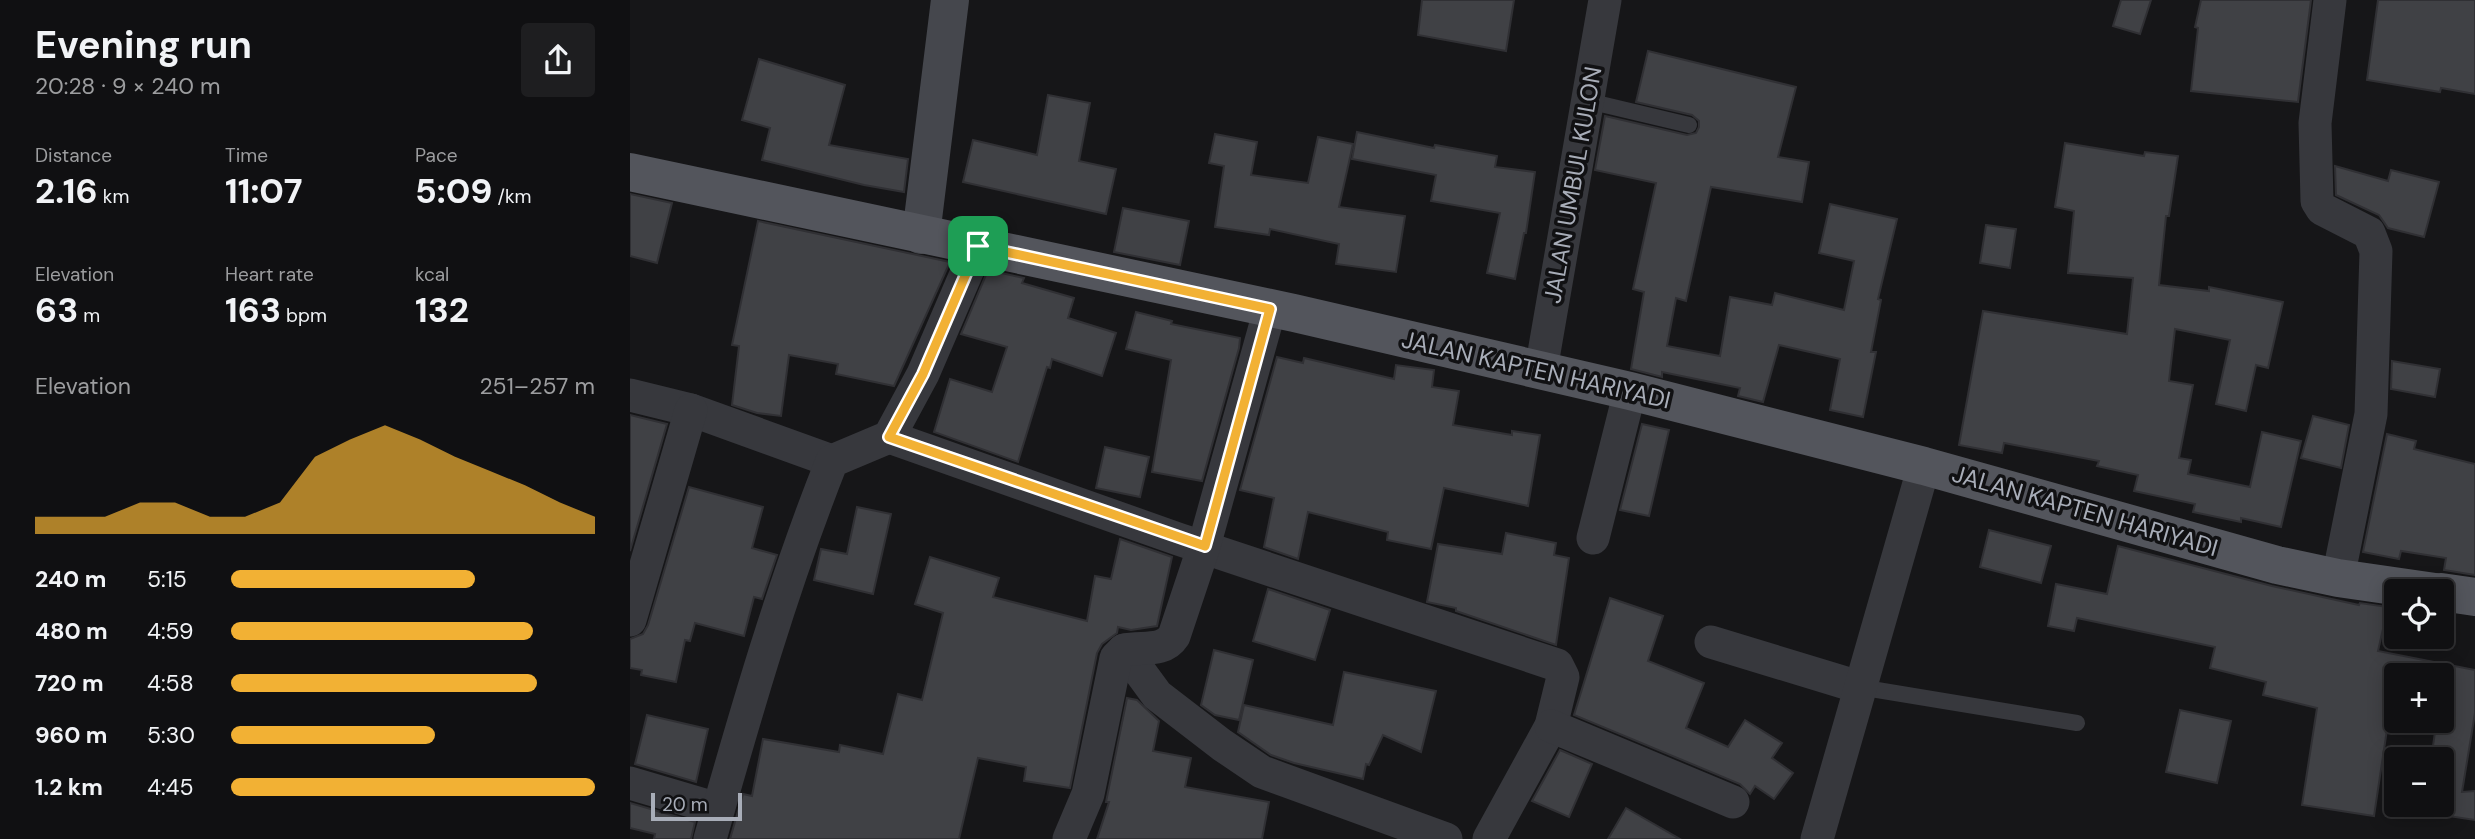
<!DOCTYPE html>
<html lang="en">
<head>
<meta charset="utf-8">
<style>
	body { margin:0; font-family:"DM Sans",sans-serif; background:#1e1e20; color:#f1f3f6; height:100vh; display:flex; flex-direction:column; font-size:26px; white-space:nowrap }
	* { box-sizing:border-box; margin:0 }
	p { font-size:23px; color:#9c9d9f }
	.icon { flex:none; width:38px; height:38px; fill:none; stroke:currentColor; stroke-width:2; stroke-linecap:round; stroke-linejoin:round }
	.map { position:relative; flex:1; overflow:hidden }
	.sheet { display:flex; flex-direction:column; background:#101012; width:630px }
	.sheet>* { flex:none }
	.fabs { position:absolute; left:1754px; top:579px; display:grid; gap:14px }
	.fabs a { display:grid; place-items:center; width:70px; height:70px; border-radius:7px; background:#101012; box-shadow:0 4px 18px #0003,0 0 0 2px #303032; font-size:35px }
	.scale { position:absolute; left:21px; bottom:18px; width:91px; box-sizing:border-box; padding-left:7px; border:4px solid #a8adb8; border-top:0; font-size:19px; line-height:24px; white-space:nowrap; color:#a8adb8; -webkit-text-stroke:5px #111113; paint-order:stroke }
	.pin { position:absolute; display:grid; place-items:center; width:60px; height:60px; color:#fff; margin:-30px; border-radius:14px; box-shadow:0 4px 10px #0006 }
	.round { display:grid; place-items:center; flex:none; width:74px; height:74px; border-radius:7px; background:#1e1e20 }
	.headline { display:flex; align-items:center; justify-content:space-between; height:119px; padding:0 35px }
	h1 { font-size:38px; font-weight:700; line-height:52px }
	.stats { display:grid; grid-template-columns:repeat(3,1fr); gap:10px; height:119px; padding:7px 35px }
	.stats div { display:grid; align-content:center }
	.stats b { font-size:35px; font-weight:700 }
	.stats small { font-size:19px; font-weight:400 }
	.stats p { font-size:19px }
	.chart { height:196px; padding:14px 35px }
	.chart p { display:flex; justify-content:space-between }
	.chart svg { width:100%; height:126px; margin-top:7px; fill:#f2b134; opacity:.7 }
	ul { padding:0 35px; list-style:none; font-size:23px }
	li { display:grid; grid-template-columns:112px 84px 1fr; align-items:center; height:52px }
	li i { height:18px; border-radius:9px; background:#f2b134 }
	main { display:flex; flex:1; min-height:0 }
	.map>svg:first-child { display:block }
	.building { fill:#404145; stroke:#303034; stroke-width:2; fill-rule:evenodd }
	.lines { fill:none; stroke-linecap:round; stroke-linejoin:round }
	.lane { stroke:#37383d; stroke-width:16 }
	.street { stroke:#37383d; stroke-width:33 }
	.secondary { stroke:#45474d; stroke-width:38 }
	.primary { stroke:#53555c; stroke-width:38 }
	.route-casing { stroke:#fff; stroke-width:14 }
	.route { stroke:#f2b134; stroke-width:9 }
	.labels { text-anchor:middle; stroke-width:7; stroke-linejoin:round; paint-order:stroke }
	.street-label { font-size:24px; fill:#a8adb8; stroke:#111113 }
</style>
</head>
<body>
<main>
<section class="sheet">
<div class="headline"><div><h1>Evening run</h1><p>20:28 · 9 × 240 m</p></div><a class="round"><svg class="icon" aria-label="share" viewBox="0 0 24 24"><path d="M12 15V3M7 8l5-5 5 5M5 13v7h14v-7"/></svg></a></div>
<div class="stats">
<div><p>Distance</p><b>2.16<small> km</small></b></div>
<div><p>Time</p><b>11:07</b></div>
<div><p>Pace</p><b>5:09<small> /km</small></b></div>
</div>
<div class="stats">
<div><p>Elevation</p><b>63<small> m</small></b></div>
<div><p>Heart rate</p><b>163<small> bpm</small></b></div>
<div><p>kcal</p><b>132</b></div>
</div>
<div class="chart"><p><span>Elevation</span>251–257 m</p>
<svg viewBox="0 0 160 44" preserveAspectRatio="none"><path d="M0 44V38L10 38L20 38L30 33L40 33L50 38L60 38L70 33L80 17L90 11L100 6L110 11L120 17L130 22L140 27L150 33L160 38V44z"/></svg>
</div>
<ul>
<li><b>240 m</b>5:15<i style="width:67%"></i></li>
<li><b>480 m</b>4:59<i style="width:83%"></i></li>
<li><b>720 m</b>4:58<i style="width:84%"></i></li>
<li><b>960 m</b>5:30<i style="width:56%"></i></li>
<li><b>1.2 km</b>4:45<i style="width:100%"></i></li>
</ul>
</section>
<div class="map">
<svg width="1845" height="839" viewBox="0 0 1845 839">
	<rect width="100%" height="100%" fill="#161618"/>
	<g class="building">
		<path d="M792 0H884L876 51 788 35Z"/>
		<path d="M1491 0H1521L1510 34 1483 26Z"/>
		<path d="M1571 0H1681L1668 102 1561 91 1568 28 1565 27Z"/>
		<path d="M1748 0H1845V94L1811 88 1810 92 1737 80Z"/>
		<path d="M1018 51 1166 87 1148 157 1179 162 1172 202 1081 187 1056 301 1046 298 1037 346 1090 356 1100 297 1142 305 1145 293 1214 310 1224 261 1189 253 1200 204 1267 219 1248 299 1251 300 1241 352H1246L1233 417 1200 410 1210 359 1149 345 1133 402 1108 396 1110 388 1032 372V377L1001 369 1014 292 1003 289 1026 183 965 170 975 116 1057 135 1066 133 1069 127V121L1062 115 1006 102Z"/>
		<path d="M129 59 215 85 199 145 278 159 274 192 234 185 132 160 140 128 112 120Z"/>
		<path d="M418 95 460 103 449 161 486 169 476 214 333 182 343 140 407 155Z"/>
		<path d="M727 132 804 148 805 145 867 156 865 167 905 172 896 233H894L885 279 857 273 870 213 801 201 806 175 722 159Z"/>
		<path d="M585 134 627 142 621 175 678 183 688 137 723 144 709 207 775 216 766 272 706 264 709 244 640 229 639 235 585 227 594 166 579 163Z"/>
		<path d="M1435 143 1514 156 1515 152 1548 156 1539 216H1536L1529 285 1579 291V287L1653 302 1638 368 1626 365 1616 411 1586 404 1600 340 1545 329 1539 381 1563 385 1549 458 1561 460 1558 474 1620 487 1632 432 1671 441 1651 527 1611 518V522L1563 512 1565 504 1504 491 1508 475 1467 466 1469 461 1374 443 1372 453 1329 445 1353 311 1497 334 1503 278 1438 273 1444 211 1425 207Z"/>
		<path d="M1705 166 1758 181 1761 170 1809 182 1794 237 1758 228 1749 215 1706 195Z"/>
		<path d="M0 194 42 203 27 263 0 256Z"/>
		<path d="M493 208 559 221 550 265 484 252Z"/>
		<path d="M128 221 320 262 264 386 206 374 208 364 159 355 151 416 127 413 102 405 109 346 102 345Z"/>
		<path d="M1356 225 1386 229 1380 268 1350 263Z"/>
		<path d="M358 270 394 278 392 283 444 298 438 318 486 333 472 376 422 359 420 368 417 367 388 462 304 432 320 379 362 392 377 347 331 334Z"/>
		<path d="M506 312 542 321 541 324 610 338 609 348 572 481 522 472 541 360 496 349Z"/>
		<path d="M647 357 673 363 674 358 764 379 766 365 804 370 802 387 829 391 823 425 882 435V431L910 435 898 506 814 488 801 549 757 540 758 532 678 512 668 559 634 547 644 498 610 490Z"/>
		<path d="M1762 361 1810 369 1805 397 1761 389Z"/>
		<path d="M0 415 37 424 0 551Z"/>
		<path d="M1683 416 1719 425 1711 468 1671 458Z"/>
		<path d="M1012 424 1039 430 1019 516 990 510Z"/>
		<path d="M1757 434 1786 441 1784 449 1845 464V575L1814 570 1816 558 1771 551 1769 559 1733 552Z"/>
		<path d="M475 447 519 457 510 497 466 488Z"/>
		<path d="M59 487 133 507 122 548 147 555 132 599 124 597 114 636 65 623 60 641 55 640 46 682 11 675 12 670 0 668V639L13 634 18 625Z"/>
		<path d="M227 507 261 514 243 594 184 580 191 549 217 554Z"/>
		<path d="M1359 530 1421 546 1411 583 1350 567Z"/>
		<path d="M876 533 926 543 924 555 939 558 926 645 826 611V608L797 602 808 544 872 554Z"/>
		<path d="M490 539 542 557 527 626 501 630 488 627 487 633 472 644 467 653 440 788 394 781 396 767 348 758 329 839H100L113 794 122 796 133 739 209 752 210 745 253 754 268 694 292 700 313 613 285 604 300 557 369 578 363 597 457 621 465 576 481 579Z"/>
		<path d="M1488 546 1642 586 1729 605 1730 603 1758 607 1748 651 1845 670V713L1832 792 1845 791V820L1792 812 1793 805H1811V760H1801L1805 732 1758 723 1744 816 1672 805 1687 708 1633 695 1636 682 1580 668 1585 647 1447 618 1444 631 1418 626 1426 584 1477 594ZM1766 676H1811V721H1766Z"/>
		<path d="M638 589 700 610 685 660 623 641Z"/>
		<path d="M980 598 1033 616 1018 661 1074 683 1056 728 1098 747 1115 720 1152 743 1142 758 1163 773 1144 799 1125 786 1120 794 1110 784 944 715Z"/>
		<path d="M584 650 623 660 609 720 585 715 571 705Z"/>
		<path d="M714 672 806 691 791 752 753 735 739 765 736 764 733 779 664 763 641 755 608 732 614 705 703 725Z"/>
		<path d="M497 698 507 700 529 721 523 751 561 758 555 787 639 802 632 839H467L479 802H476Z"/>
		<path d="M1550 710 1601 721 1587 783 1536 772Z"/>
		<path d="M17 715 78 729 66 782 5 764Z"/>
		<path d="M930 750 962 764 939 817 902 801Z"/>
		<path d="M0 803 65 822 61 839H24L25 834 0 828Z"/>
		<path d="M996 808 1050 839H978Z"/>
	</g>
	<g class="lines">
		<g class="lane">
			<path d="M958 101 1059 125"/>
			<path d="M1229 687 1447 723"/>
		</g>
		<g class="street">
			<path d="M1700 0 1685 123 1687 201 1692 209 1739 233 1746 251 1741 414 1708 578"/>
			<path d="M911 370 975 0"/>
			<path d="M0 395 61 410 202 461"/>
			<path d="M259 437 548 539 927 665 933 677 921 726 859 839"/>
			<path d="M963 538 1000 391"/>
			<path d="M0 620 61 410"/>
			<path d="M1081 642 1229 687"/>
			<path d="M494 650 527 695 592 745 632 772 816 839"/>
			<path d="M921 726 1103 802"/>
			<path d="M0 783 88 809"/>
			<path d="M80 839C116 712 153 584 202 461L259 437 293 374 348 246"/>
			<path d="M439 839 458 794 486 658 494 650C512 646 533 653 544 636L574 546 640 309"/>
			<path d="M1187 839 1294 466"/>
		</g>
		<path class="secondary" d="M291 235 320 0"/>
		<g class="primary">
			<path d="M0 172 664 313 1000 391 1294 466 1647 565 1708 578 1805 592"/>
			<path d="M1811 592 1845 597"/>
		</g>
	</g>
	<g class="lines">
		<g class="route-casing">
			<path id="route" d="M348 246 640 309 575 546 259 437 293 374Z"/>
		</g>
		<use href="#route" class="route"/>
	</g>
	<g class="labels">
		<g class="street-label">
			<text transform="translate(943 185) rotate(-80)" y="8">JALAN UMBUL KULON</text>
			<text transform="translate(906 370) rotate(13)" y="8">JALAN KAPTEN HARIYADI</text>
			<text transform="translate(1455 511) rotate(16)" y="8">JALAN KAPTEN HARIYADI</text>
		</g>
	</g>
</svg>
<div class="fabs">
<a><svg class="icon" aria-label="locate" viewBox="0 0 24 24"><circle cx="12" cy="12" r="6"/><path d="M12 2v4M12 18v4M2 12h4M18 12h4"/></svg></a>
<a>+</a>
<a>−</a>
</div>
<div class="scale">20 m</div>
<div class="pin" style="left:348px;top:246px;background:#1e9e55"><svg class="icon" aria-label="arrive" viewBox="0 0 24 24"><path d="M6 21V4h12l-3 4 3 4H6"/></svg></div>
</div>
</main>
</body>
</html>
